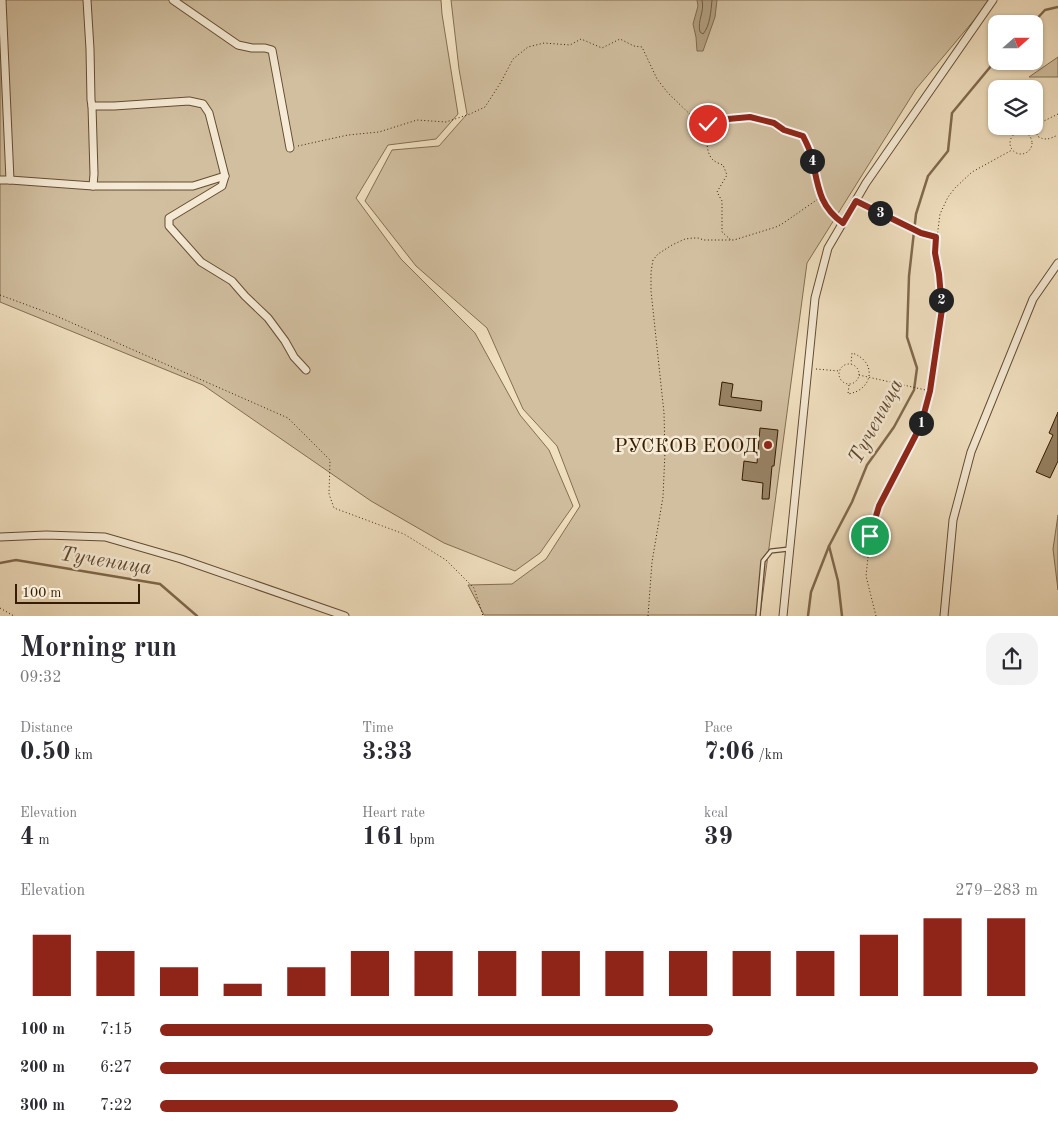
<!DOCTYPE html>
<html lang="en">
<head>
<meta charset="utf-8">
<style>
	body { margin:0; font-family:"Old Standard TT",serif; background:#f2f2f3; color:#2b2b33; height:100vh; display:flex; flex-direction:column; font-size:19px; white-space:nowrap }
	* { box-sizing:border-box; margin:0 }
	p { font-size:16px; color:#7c7c81 }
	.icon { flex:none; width:28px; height:28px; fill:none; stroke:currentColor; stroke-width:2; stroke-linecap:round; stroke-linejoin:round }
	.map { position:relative; height:616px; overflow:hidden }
	.drawer { display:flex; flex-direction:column; background:#fff; flex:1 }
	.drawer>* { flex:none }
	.needle { width:32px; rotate:69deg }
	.tools { position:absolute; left:988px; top:15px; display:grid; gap:10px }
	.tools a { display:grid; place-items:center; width:55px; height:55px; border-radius:10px; background:#fff; box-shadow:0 1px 4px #0004; font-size:25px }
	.scale { position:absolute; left:15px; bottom:12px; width:125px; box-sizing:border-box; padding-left:5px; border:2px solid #361c01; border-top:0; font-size:14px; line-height:18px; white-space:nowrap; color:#361c01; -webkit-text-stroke:4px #f6ebd6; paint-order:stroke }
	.pin { position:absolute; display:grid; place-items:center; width:42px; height:42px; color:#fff; margin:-21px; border:2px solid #fff; border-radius:50%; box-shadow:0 1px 5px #0007 }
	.km { position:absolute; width:25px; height:25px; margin:-12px; border-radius:50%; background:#222; color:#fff; font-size:14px; line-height:25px; text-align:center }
	.round { display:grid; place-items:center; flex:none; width:52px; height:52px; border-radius:15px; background:#f2f2f3 }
	.overview { display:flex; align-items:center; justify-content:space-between; height:85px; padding:0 20px }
	h1 { font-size:28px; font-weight:700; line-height:38px }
	.figures { display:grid; grid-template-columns:repeat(3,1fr); gap:8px; height:85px; padding:5px 20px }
	.figures div { display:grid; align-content:center }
	.figures b { font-size:25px; font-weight:700 }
	.figures small { font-size:14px; font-weight:400 }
	.figures p { font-size:14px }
	.chart { height:140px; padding:10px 20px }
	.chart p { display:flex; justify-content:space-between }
	.chart svg { width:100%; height:90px; margin-top:5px; stroke:#8f2418; stroke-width:6 }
	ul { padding:0 20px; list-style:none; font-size:16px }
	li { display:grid; grid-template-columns:80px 60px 1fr; align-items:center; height:38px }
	li i { height:12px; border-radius:6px; background:#8f2418 }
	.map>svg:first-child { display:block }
	.green { fill:#d1bfa0; stroke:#846e50 }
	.water { fill:#b19d7f; stroke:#80694d }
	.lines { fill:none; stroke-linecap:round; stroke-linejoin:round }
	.shore { stroke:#745c40; stroke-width:1 }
	.stream { stroke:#80694d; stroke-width:2.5 }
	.building { fill:#978264; stroke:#361c01 }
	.lane-casing { stroke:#654d31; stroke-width:5.5 }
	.street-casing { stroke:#654d31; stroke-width:9 }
	.path { stroke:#361c01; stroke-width:1; stroke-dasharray:1 2.5; stroke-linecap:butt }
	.lane { stroke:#f6ebd6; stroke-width:3 }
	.street { stroke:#f6ebd6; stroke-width:7 }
	.route-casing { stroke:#fff; stroke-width:10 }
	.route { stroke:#8f2418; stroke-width:6 }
	.poi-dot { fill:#8f2418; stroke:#f6ebd6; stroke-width:2 }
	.labels { text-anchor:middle; stroke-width:5; stroke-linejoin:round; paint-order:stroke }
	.poi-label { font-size:20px; fill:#361c01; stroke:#f6ebd6; text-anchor:end }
	.water-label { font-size:21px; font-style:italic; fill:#61492d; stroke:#f6ebd6 }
</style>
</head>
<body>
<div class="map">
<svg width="1058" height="616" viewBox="0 0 1058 616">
	<rect width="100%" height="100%" fill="#f1e0c0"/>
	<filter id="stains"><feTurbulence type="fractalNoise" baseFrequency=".004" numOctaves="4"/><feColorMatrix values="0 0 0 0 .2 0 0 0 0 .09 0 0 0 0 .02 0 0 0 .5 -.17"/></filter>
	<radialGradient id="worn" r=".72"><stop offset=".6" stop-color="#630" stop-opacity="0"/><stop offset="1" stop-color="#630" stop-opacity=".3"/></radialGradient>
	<g class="green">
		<path d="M0 0H441L442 14 458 114 436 139 388 145 356 198 401 259 475 333 520 415 549 450 573 506 540 553 515 571 444 543 371 501 203 385 0 302Z"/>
		<path d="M451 0H991L916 89 807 263 760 615H484L468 585 512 584 546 559 580 506 557 446 523 409 487 328 416 266 365 201 392 150 439 146 467 114 459 69Z"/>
		<path d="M1058 57V77H1029Z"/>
		<path d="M1058 515V590L1053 549Z"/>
	</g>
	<path class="water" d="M697 0H717L715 17 703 51H697L696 37 693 24 698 6Z"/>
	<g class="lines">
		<path class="shore" d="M702 0C705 12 697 20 700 32L703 34C710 26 711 11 712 0"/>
		<g class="stream">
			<path d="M1032 24 1045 10 1058 7"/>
			<path d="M829 546 838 581 842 616"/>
			<path d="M0 563 16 560 160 584 197 616"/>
			<path d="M808 616 811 592 829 546 852 502 867 465 894 427 914 390 917 368 907 337 909 276 916 214 928 176 948 151 952 113 996 60"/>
		</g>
	</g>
	<g class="building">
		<path d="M722 382 733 384 731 397 762 401 761 411 719 405Z"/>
		<path d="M1058 412V461L1050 478 1036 472 1053 435 1049 433Z"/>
		<path d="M760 428 778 430 774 466H772L769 499H762L763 483 742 480 744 461 757 463Z"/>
	</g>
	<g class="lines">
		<g class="lane-casing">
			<path id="lane" d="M758 616 763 561 771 551 789 549"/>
		</g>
		<g class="street-casing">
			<g id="street">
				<path d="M87 0 90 49 91 100 92 106H114L189 101 203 104 209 113 225 176 222 186 169 218V226L201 262 232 281 245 296 268 318 285 341 294 357 306 370"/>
				<path d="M173 0 238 45 252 48H265L272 50 290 148"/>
				<path d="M0 180H10L2 0"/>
				<path d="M10 180 93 186 94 174 92 106"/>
				<path d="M93 186H193L225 176"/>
				<path d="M0 537 46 535 105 537 181 559 345 616"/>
				<path d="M783 616 815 298 828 248 866 183 993 0"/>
				<path d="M944 616 953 520 971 452 1033 299 1058 263"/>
			</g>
		</g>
		<g class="path">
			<path d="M1058 114 1042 122 1037 128V136C1046 141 1049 139 1058 135"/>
			<path d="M708 125C707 136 705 150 712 159 715 162 720 164 723 165L727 175 717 192 722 201V232L731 240"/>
			<circle cx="1021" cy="143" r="11"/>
			<path d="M298 146 348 135 379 132 417 120 446 122 470 114 485 107 501 82 513 59 528 47 544 43 570 45 581 39 602 48 620 39 634 46 642 47 657 79 668 93 702 126 729 119 750 117 775 123 784 130 803 136 810 152 821 199"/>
			<path d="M863 205 921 233 936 237"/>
			<path d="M0 295 54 315 288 418 330 460 329 494 334 508 404 534 446 560 474 588 483 616"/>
			<circle cx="849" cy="374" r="10"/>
			<path d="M816 369 839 371"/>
			<path d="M859 375 930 391"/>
			<path d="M849 385 848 394C874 390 877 361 852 353L851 364"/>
			<path d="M0 608 14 616"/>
			<path d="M648 616 652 562 663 497 665 452 664 413 651 291V272L653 260 658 254 672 245 685 239 693 238H698L704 240H734L776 227 782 224 818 199H821L827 209 835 217"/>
			<path d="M876 616 866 576 870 537 879 506 921 425 931 391 942 309 939 275 935 253 940 214 948 197 955 188 972 172 1012 150"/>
		</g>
		<use href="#lane" class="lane"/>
		<use href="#street" class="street"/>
	</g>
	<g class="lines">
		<g class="route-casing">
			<path id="route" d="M708 124 728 119 750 117 774 123 784 130 803 136C806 142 809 148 811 154 818 182 817 205 843 223L856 201 921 233 936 237 935 253 939 274 942 309 930 391 921 425 879 506 870 536"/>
		</g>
		<use href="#route" class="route"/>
	</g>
	<circle class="poi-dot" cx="768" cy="445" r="5"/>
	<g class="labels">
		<g class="poi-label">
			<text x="758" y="452">РУСКОВ ЕООД</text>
		</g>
		<g class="water-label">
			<text transform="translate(875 421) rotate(-62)" y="7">Тученица</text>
			<text transform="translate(106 560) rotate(9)" y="7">Тученица</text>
		</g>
	</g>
	<rect width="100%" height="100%" filter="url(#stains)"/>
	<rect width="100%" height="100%" fill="url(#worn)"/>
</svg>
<div class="tools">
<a><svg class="needle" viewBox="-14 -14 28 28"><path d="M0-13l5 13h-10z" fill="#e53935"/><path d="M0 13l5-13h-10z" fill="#7c7c81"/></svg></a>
<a><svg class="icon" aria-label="layers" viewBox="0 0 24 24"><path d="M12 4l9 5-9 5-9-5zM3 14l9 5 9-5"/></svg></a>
</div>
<div class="scale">100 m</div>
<div class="pin" style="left:870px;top:536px;background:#1e9e55"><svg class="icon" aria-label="arrive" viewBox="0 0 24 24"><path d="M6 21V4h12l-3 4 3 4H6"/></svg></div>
<div class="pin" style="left:708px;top:124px;background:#d93025"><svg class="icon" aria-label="check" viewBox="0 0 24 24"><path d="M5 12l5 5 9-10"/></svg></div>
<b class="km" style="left:921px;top:423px">1</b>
<b class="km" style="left:941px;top:300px">2</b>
<b class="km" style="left:880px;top:213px">3</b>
<b class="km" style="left:812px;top:161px">4</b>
</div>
<section class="drawer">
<div class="overview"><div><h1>Morning run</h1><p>09:32</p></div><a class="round"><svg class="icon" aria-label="share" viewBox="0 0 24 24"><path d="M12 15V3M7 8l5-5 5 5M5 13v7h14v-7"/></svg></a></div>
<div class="figures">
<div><p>Distance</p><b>0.50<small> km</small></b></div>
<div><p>Time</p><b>3:33</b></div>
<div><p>Pace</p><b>7:06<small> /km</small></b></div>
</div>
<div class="figures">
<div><p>Elevation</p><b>4<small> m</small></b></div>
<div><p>Heart rate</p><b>161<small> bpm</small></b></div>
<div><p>kcal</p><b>39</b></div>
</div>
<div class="chart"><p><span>Elevation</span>279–283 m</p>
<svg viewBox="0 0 160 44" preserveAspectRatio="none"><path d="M5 44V14M15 44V22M25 44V30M35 44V38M45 44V30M55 44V22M65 44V22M75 44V22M85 44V22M95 44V22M105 44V22M115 44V22M125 44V22M135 44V14M145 44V6M155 44V6"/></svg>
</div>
<ul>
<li><b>100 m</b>7:15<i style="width:63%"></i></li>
<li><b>200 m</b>6:27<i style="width:100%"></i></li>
<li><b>300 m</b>7:22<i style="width:59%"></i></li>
</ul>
</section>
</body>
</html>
